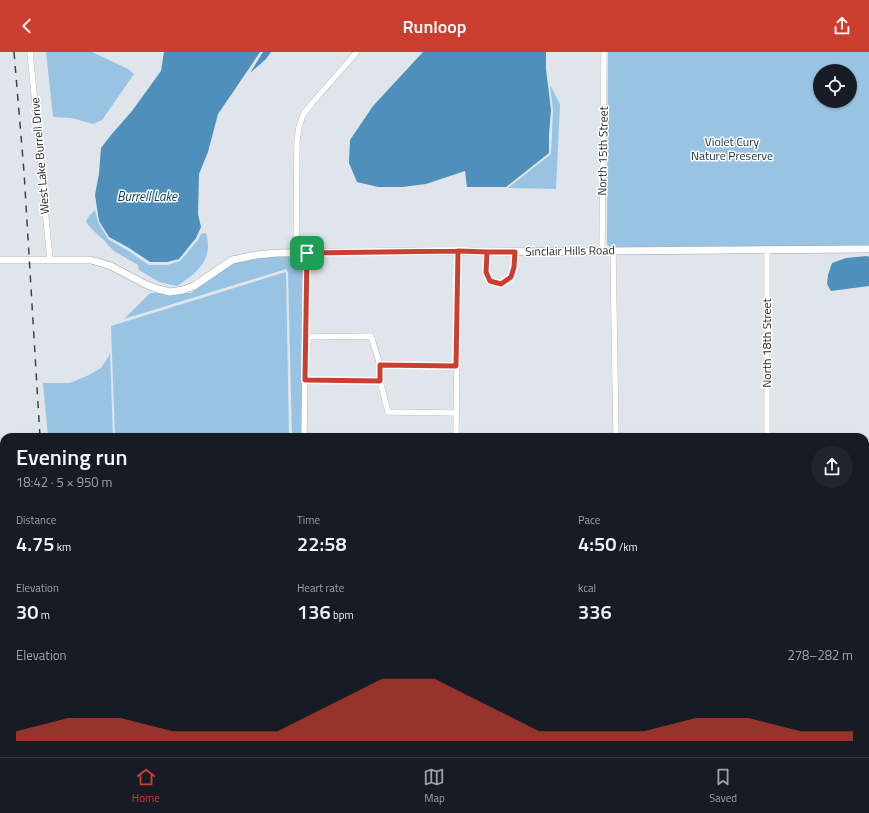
<!DOCTYPE html>
<html lang="en">
<head>
<meta charset="utf-8">
<style>
	body { margin:0; font-family:"Titillium Web",sans-serif; background:#20242c; color:#f1f3f6; height:100vh; display:flex; flex-direction:column; font-size:15px; white-space:nowrap }
	* { box-sizing:border-box; margin:0 }
	p { font-size:13px; color:#9ea1a6 }
	.icon { flex:none; width:22px; height:22px; fill:none; stroke:currentColor; stroke-width:2; stroke-linecap:round; stroke-linejoin:round }
	.map { position:relative; flex:1; overflow:hidden }
	.drawer { position:absolute; left:0px; top:381px; width:869px; height:324px; display:flex; flex-direction:column; background:#171b24; border-radius:12px 12px 0 0; box-shadow:0 1px 3px #0004 }
	.drawer>* { flex:none }
	.controls { position:absolute; left:813px; top:12px; display:grid; gap:8px }
	.controls a { display:grid; place-items:center; width:44px; height:44px; border-radius:50%; background:#171b24; box-shadow:0 1px 3px #0004; font-size:20px }
	.pin { position:absolute; display:grid; place-items:center; width:34px; height:34px; color:#fff; margin:-17px; border-radius:8px; box-shadow:0 2px 6px #0006 }
	.round { display:grid; place-items:center; flex:none; width:42px; height:42px; border-radius:21px; background:#20242c }
	.summary { display:flex; align-items:center; justify-content:space-between; height:68px; padding:0 16px }
	h1 { font-size:22px; font-weight:600; line-height:30px }
	.metrics { display:grid; grid-template-columns:repeat(3,1fr); gap:6px; height:68px; padding:4px 16px }
	.metrics div { display:grid; align-content:center }
	.metrics b { font-size:20px; font-weight:600 }
	.metrics small { font-size:11px; font-weight:400 }
	.metrics p { font-size:11px }
	.chart { height:112px; padding:8px 16px }
	.chart p { display:flex; justify-content:space-between }
	.chart svg { width:100%; height:72px; margin-top:4px; fill:#cc3f30; opacity:.7 }
	header { display:flex; justify-content:space-between; align-items:center; height:52px; padding:0 16px; background:#cc3f30; color:#fff; font-size:18px; font-weight:600 }
	.tabs { display:flex; justify-content:space-around; align-items:center; height:56px; border-top:1px solid #363941; background:#171b24; font-size:11px; color:#9ea1a6 }
	.tabs a { display:grid; justify-items:center; gap:2px }
	.tabs .active { color:#cc3f30 }
	.map>svg:first-child { display:block }
	.green { fill:#99c3e2; fill-rule:evenodd }
	.water { fill:#4e8fbb }
	.lines { fill:none; stroke-linecap:round; stroke-linejoin:round }
	.minor-casing { stroke:#9ea4a8; stroke-width:6 }
	.tertiary-casing { stroke:#9ea4a8; stroke-width:8 }
	.secondary-casing { stroke:#9ea4a8; stroke-width:9 }
	.minor { stroke:#fff; stroke-width:5.5 }
	.tertiary { stroke:#fff; stroke-width:7 }
	.secondary { stroke:#fff; stroke-width:8 }
	.rail { stroke:#3f4244; stroke-width:1.5; stroke-dasharray:7 7; stroke-linecap:butt }
	.route-casing { stroke:#fff; stroke-width:8 }
	.route { stroke:#cc3f30; stroke-width:5 }
	.labels { text-anchor:middle; stroke-width:3; stroke-linejoin:round; paint-order:stroke }
	.park-label { font-size:12px; fill:#123043; stroke:#fff }
	.street-label { font-size:12px; fill:#27292b; stroke:#fff }
	.water-label { font-size:13px; font-style:italic; fill:#0a405e; stroke:#fff }
</style>
</head>
<body>
<header><svg class="icon" aria-label="back" viewBox="0 0 24 24"><path d="M15 5l-7 7 7 7"/></svg>Runloop<svg class="icon" aria-label="share" viewBox="0 0 24 24"><path d="M12 15V3M7 8l5-5 5 5M5 13v7h14v-7"/></svg></header>
<div class="map">
<svg width="869" height="705" viewBox="0 0 869 705">
	<rect width="100%" height="100%" fill="#dfe5ea"/>
	<g class="green">
		<path d="M46 0H92L128 17 134 22 102 68 93 72 72 66 53 65Z"/>
		<path d="M608 0H869V194L610 195 607 192ZM820 19H850V49H820Z"/>
		<path d="M550 33 560 52 556 137 508 136 551 102 553 58Z"/>
		<path d="M95 158 98 170 108 187 127 198 149 213H167L180 209 198 188 201 182 206 181C214 207 197 221 177 234L159 230 139 218 138 213 114 199 107 192 104 188 97 182 88 173 86 169 89 164Z"/>
		<path d="M277 204H304L302 385H292L288 220 286 217 124 267 150 241H191L205 230 233 211 262 206Z"/>
		<path d="M286 220 289 385H115L111 274Z"/>
		<path d="M110 301 113 385H48L43 331H70L89 323 101 316 109 304Z"/>
		<rect x="865" y="497" width="4" height="76"/>
	</g>
	<g class="water">
		<path d="M164 0H260L248 18 218 62 208 100 199 122 198 162 201 175 196 186 179 207 167 210H150L129 196 109 185 99 169 95 143 99 122 101 96 111 83 132 59 161 19Z"/>
		<path d="M263 0H271L266 7 250 21 260 5Z"/>
		<path d="M423 0H546V17L551 58 549 82V101L506 135H467L465 119 426 132 402 135H378L357 130 349 111 350 88 373 54Z"/>
		<path d="M867 204 869 205V234L831 239 827 232 828 223 832 211 846 206Z"/>
	</g>
	<g class="lines">
		<g class="minor-casing">
			<g id="minor">
				<path d="M30 0 50 208"/>
				<path d="M767 198V385"/>
				<path d="M602 199 604 0"/>
				<path d="M613 199 616 385"/>
				<path d="M487 200 486 220 490 229 501 232 511 225 514 215 515 200"/>
				<path d="M296 201 297 89 299 75 303 63 313 50 357 0"/>
				<path d="M306 285 371 284 380 313V329L388 360 456 361"/>
				<path d="M380 313 456 314"/>
				<path d="M305 328 380 329"/>
				<path d="M304 385 307 201"/>
				<path d="M456 385 458 199"/>
				<path d="M865 428H869"/>
				<path d="M613 705V701"/>
			</g>
		</g>
		<g class="tertiary-casing">
			<path id="tertiary" d="M0 208H91L111 214 147 233 158 237 170 240 183 238 194 234 232 208 256 203 277 201 458 199 487 200 869 197"/>
		</g>
		<g class="secondary-casing">
			<g id="secondary">
				<path d="M0 493H4"/>
				<path d="M0 504H4"/>
				<path d="M429 701 431 705"/>
				<path d="M439 701 441 705"/>
			</g>
		</g>
		<use href="#minor" class="minor"/>
		<use href="#tertiary" class="tertiary"/>
		<use href="#secondary" class="secondary"/>
		<g class="rail">
			<path d="M14 0 24 120 40 385"/>
			<path d="M60 701V705"/>
		</g>
	</g>
	<g class="lines">
		<g class="route-casing">
			<path id="route" d="M307 201 305 328 380 329V313L456 314 458 199 487 200H515L514 215 511 225 501 232 490 229 486 220 487 200 458 199 307 201"/>
		</g>
		<use href="#route" class="route"/>
	</g>
	<g class="labels">
		<g class="park-label">
			<text x="732" y="94">Violet Cury<tspan x="732" dy="14">Nature Preserve</tspan></text>
		</g>
		<g class="street-label">
			<text transform="translate(603 99) rotate(-89)" y="4">North 15th Street</text>
			<text transform="translate(40 104) rotate(-95)" y="4">West Lake Burrell Drive</text>
			<text transform="translate(570 199) rotate(-1)" y="4">Sinclair Hills Road</text>
			<text transform="translate(767 291) rotate(-90)" y="4">North 18th Street</text>
		</g>
		<g class="water-label">
			<text x="147" y="149">Burrell Lake</text>
		</g>
	</g>
</svg>
<div class="controls">
<a><svg class="icon" aria-label="locate" viewBox="0 0 24 24"><circle cx="12" cy="12" r="6"/><path d="M12 2v4M12 18v4M2 12h4M18 12h4"/></svg></a>
</div>
<div class="pin" style="left:307px;top:201px;background:#1e9e55"><svg class="icon" aria-label="arrive" viewBox="0 0 24 24"><path d="M6 21V4h12l-3 4 3 4H6"/></svg></div>
<section class="drawer">
<div class="summary"><div><h1>Evening run</h1><p>18:42 · 5 × 950 m</p></div><a class="round"><svg class="icon" aria-label="share" viewBox="0 0 24 24"><path d="M12 15V3M7 8l5-5 5 5M5 13v7h14v-7"/></svg></a></div>
<div class="metrics">
<div><p>Distance</p><b>4.75<small> km</small></b></div>
<div><p>Time</p><b>22:58</b></div>
<div><p>Pace</p><b>4:50<small> /km</small></b></div>
</div>
<div class="metrics">
<div><p>Elevation</p><b>30<small> m</small></b></div>
<div><p>Heart rate</p><b>136<small> bpm</small></b></div>
<div><p>kcal</p><b>336</b></div>
</div>
<div class="chart"><p><span>Elevation</span>278–282 m</p>
<svg viewBox="0 0 160 44" preserveAspectRatio="none"><path d="M0 44V38L10 30L20 30L30 38L40 38L50 38L60 22L70 6L80 6L90 22L100 38L110 38L120 38L130 30L140 30L150 38L160 38V44z"/></svg>
</div>
</section>
</div>
<nav class="tabs">
<a class="active"><svg class="icon" aria-label="home" viewBox="0 0 24 24"><path d="M3 11l9-7 9 7M6 9v11h12V9"/></svg>Home</a>
<a><svg class="icon" aria-label="map" viewBox="0 0 24 24"><path d="M3 6l6-2 6 2 6-2v14l-6 2-6-2-6 2zM9 4v14M15 6v14"/></svg>Map</a>
<a><svg class="icon" aria-label="saved" viewBox="0 0 24 24"><path d="M7 4h10v16l-5-4-5 4z"/></svg>Saved</a>
</nav>
</body>
</html>
